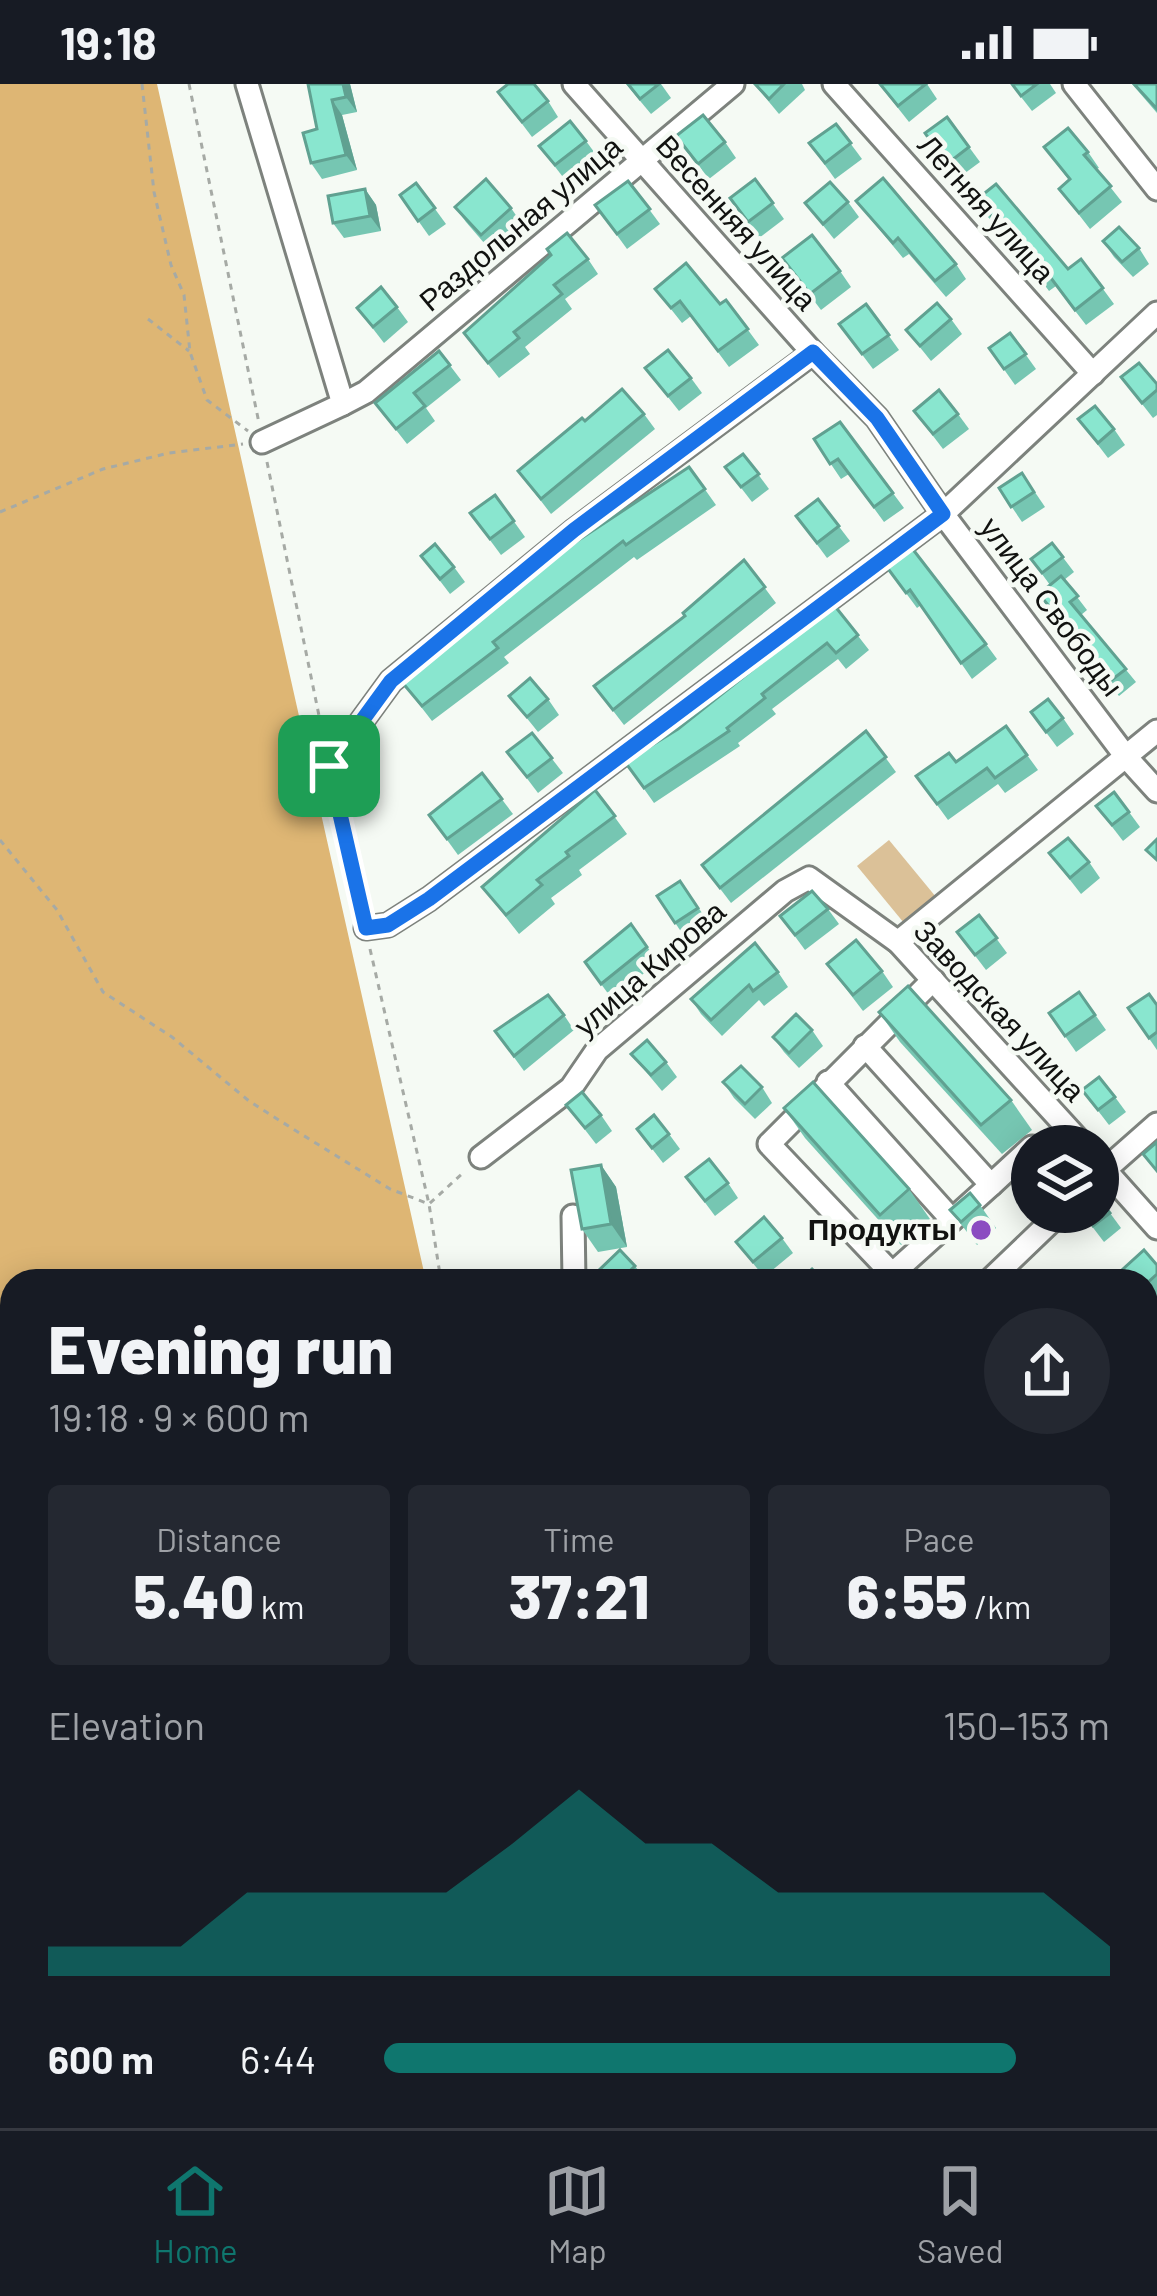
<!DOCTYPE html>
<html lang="en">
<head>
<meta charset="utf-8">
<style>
	body { margin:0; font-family:Barlow,sans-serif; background:#242831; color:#f1f3f6; height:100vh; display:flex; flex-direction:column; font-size:45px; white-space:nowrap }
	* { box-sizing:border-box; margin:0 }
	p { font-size:39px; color:#9ea1a6 }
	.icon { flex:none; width:66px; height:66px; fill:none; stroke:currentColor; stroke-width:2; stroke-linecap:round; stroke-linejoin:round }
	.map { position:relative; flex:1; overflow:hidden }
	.panel { position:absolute; left:0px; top:1185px; width:1158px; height:861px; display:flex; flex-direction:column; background:#171b24; border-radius:36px 36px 0 0; box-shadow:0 6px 30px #0003 }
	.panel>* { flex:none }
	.tools { position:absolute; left:1011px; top:1041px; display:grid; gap:24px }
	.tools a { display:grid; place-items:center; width:108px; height:108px; border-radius:50%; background:#171b24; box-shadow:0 6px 30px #0003; font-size:60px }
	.pin { position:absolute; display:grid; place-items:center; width:102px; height:102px; color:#fff; margin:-51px; border-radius:24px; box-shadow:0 6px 18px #0006 }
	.round { display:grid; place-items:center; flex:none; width:126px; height:126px; border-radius:63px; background:#242831 }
	.head { display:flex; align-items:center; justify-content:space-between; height:204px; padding:0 48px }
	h1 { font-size:66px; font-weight:800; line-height:90px }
	.figures { display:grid; grid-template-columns:repeat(3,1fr); gap:18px; height:204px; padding:12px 48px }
	.figures div { display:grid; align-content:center; border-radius:12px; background:#242831; text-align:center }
	.figures b { font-size:60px; font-weight:800 }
	.figures small { font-size:33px; font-weight:400 }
	.figures p { font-size:33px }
	.chart { height:336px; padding:24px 48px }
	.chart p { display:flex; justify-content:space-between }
	.chart svg { width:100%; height:216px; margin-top:12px; fill:#0f766e; opacity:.7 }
	ul { padding:0 48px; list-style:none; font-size:39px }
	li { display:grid; grid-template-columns:192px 144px 1fr; align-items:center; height:90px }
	li i { height:30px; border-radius:15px; background:#0f766e }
	.status { display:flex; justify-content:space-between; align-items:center; height:84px; padding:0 60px; background:#171b24; direction:ltr }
	.status svg { height:33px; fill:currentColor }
	.tab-bar { display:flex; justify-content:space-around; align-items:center; height:168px; border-top:3px solid #363941; background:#171b24; font-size:33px; color:#9ea1a6 }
	.tab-bar a { display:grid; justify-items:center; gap:6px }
	.tab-bar .current { color:#0f766e }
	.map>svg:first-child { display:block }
	.green { fill:#dbc198 }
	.forest { fill:#deb674 }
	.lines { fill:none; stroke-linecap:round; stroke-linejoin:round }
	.minor-casing { stroke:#7d827d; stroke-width:27 }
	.path { stroke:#a6aaa5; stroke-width:3; stroke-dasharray:6 6; stroke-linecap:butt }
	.minor { stroke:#fff; stroke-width:21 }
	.wall { fill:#76c6b2 }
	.shaded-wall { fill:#60a191 }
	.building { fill:#89e6cf; stroke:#60a191; stroke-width:3 }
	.route-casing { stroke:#fff; stroke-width:24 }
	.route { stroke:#1a73e8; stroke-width:15 }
	.poi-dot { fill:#8b4cc1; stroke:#f5faf4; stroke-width:4.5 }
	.labels { text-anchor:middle; stroke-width:9; stroke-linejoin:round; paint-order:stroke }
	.street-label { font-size:30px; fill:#111210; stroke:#f5faf4 }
	.poi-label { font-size:30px; font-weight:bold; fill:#111210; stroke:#f5faf4; text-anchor:end }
</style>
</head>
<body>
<div class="status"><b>19:18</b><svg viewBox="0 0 49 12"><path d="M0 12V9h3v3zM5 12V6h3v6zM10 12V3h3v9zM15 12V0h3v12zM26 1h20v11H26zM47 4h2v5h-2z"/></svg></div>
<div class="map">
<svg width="1157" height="2044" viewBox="0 0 1157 2044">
	<rect width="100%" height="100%" fill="#f5faf4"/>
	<path class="green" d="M889 756 936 813 904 839 857 782Z"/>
	<path class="forest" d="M0 0H157L426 1197H12V2034H614L616 2044H0Z"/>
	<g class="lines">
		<g class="minor-casing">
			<g id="minor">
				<path d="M247 0 343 320 262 358"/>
				<path d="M574 0 813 269 877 334 943 430 1127 674 1157 707"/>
				<path d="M834 0 1093 290"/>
				<path d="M1074 0 1157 105"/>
				<path d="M343 320 366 308 733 0"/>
				<path d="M329 682 391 597 575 446 813 269"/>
				<path d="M366 844 388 841 429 815 943 430 1157 229"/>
				<path d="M898 858 1157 647"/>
				<path d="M865 962 991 1101 1032 1063"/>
				<path d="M828 998 952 1136"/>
				<path d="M481 1073 571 1004 597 966 785 807 809 794 898 858 1084 1062"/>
				<path d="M1098 1078 1157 1144"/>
				<path d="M1098 1092 1157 1040"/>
				<path d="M573 1132 574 1197"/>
				<path d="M892 1190 991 1101"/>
				<path d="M899 1197 769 1060 933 896"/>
				<path d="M989 1197 1061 1128"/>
				<path d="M1146 1439 1157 1429"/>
				<path d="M1146 1577 1157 1589"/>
				<path d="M1146 1991 1157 2003"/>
				<path d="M811 2034 820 2044"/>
			</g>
		</g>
		<g class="path">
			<path d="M142 0 154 108 171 181 184 211 190 268 207 316 248 347"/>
			<path d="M189 0 259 339"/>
			<path d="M148 235 189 267"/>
			<path d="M267 378 324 656"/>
			<path d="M0 428 103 385 169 369 243 360"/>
			<path d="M333 701 362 826"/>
			<path d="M0 756 57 826 103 908 172 953 249 1017 293 1045 390 1105 429 1120 464 1088"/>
			<path d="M370 865 429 1120 441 1197"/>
			<path d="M0 1986 12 1977"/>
			<path d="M0 2023 12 2028"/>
			<path d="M27 2034 53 2044"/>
			<path d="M563 2034 564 2044"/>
			<path d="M632 2034 634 2044"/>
		</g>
		<use href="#minor" class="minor"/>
	</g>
	<g class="wall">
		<path d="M308 0H350L357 28 342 31 357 86 322 95 311 79 317 45Z"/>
		<path d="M626 0H661L671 14 651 30Z"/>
		<path d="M754 0H802L805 6 779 30Z"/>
		<path d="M879 0H927L937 15 909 38Z"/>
		<path d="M1011 0H1050L1056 9 1032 27Z"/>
		<path d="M1132 0H1157V29Z"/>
		<path d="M498 8 548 17 558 33 532 53Z"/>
		<path d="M947 33 980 78 957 95 925 49Z"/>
		<path d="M836 40 862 75 835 95 809 59Z"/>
		<path d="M676 52 725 58 736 74 709 95Z"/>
		<path d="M586 57 597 72 566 97 539 62Z"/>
		<path d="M1044 63 1088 68 1099 84 1096 85 1122 118 1090 145 1059 105 1069 96Z"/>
		<path d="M755 95 784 135 759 154 730 114Z"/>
		<path d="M628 97 660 140 627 165 595 121Z"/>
		<path d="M416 99 446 140 429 152 400 111Z"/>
		<path d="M365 105 376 121 381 147 344 154 333 139Z"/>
		<path d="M976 116 1068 185 1081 175 1114 220 1086 241 1056 202 1049 207 1014 160 987 132Z"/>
		<path d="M856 117 956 180 966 195 946 213 909 170 903 174Z"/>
		<path d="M848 118 859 133 834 155 805 119Z"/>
		<path d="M455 123 511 124 522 140 491 167 466 138Z"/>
		<path d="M1103 157 1139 164 1149 180 1133 193 1114 173Z"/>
		<path d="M782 174 840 187 851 203 821 226Z"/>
		<path d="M588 175 598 190 565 215 572 225 525 263 530 270 499 294 464 249Z"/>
		<path d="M655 205 720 220 726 216 759 261 729 283 691 232 682 239Z"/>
		<path d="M866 220 899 266 873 285 839 240Z"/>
		<path d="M397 223 408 238 384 259 357 224Z"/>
		<path d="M951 235 962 250 931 277 906 246Z"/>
		<path d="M1010 249 1036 285 1015 301 989 264Z"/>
		<path d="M439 267 461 296 426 324 435 337 407 360 375 319Z"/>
		<path d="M645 284 691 294 702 309 679 327Z"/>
		<path d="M1121 293 1157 300V331L1153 334Z"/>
		<path d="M914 327 958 330 969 345 943 365Z"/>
		<path d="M644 330 655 345 551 430 518 387 585 337Z"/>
		<path d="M1078 335 1114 345 1125 361 1108 374Z"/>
		<path d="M840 338 904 424 884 438 849 390 841 395 814 355Z"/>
		<path d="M743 370 769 405 752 418 725 383Z"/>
		<path d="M689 383 716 421 637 476 634 473 504 573 509 579 432 637 401 597Z"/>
		<path d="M1022 389 1045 423 1022 438 999 404Z"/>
		<path d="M495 411 525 453 501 471 470 429Z"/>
		<path d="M818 415 850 457 827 474 796 432Z"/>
		<path d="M1052 459 1074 488 1064 496 1087 526 1081 531 1136 598 1119 612 1089 575 1085 579 1075 567 1066 553 1070 550 1039 510 1050 501 1031 475Z"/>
		<path d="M421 472 454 483 465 498 450 510Z"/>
		<path d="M744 476 776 519 624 641 594 602 685 532Z"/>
		<path d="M883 478 986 560 997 575 972 595 921 521 917 524Z"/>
		<path d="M834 521 869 566 846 585 838 575 772 625 776 630 738 659 740 662 654 719 625 678 678 645Z"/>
		<path d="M509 612 548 615 559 631 538 648Z"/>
		<path d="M1031 628 1063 634 1074 650 1057 663Z"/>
		<path d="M1006 642 1038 686 1005 709 998 700 948 736 916 692 956 678Z"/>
		<path d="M866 647 896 688 731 819 702 781Z"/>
		<path d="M532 649 563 689 538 709 507 668Z"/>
		<path d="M482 689 513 730 458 771 429 731Z"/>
		<path d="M595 706 627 750 579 786 582 791 551 814 555 820 519 850 482 803Z"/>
		<path d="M1096 722 1129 728 1140 743 1123 757Z"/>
		<path d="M1049 769 1089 778 1100 794 1081 810Z"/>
		<path d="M680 797 709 839 686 855 657 812Z"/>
		<path d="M828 825 839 840 805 866 780 832Z"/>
		<path d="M979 831 1007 869 986 886 957 848Z"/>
		<path d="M631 840 658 878 612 915 585 878Z"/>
		<path d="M827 880 882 887 893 903 863 927Z"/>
		<path d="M778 888 788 903 764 922 759 916 722 952 701 930 691 915Z"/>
		<path d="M1079 908 1106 946 1076 968 1049 929Z"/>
		<path d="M1157 921V966L1128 924Z"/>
		<path d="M879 928 1011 1016 1032 1046 1002 1070 900 958Z"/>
		<path d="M564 931 574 946 524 987 495 947Z"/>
		<path d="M812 946 823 962 799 984 784 968 773 953Z"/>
		<path d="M631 970 666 978 677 993 662 1007Z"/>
		<path d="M723 998 762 1003 772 1019 755 1035 734 1014Z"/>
		<path d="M1082 1006 1115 1013 1126 1028 1109 1041Z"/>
		<path d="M566 1021 601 1031 612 1047 596 1060Z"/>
		<path d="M784 1024 909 1105 930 1135 901 1161 805 1054Z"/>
		<path d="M637 1045 669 1050 680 1065 663 1079Z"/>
		<path d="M601 1081 616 1103 627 1163 598 1168 582 1145Z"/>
		<path d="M686 1093 728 1099 738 1114 715 1132Z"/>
		<path d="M980 1121 996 1144 977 1161 950 1126Z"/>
		<path d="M1081 1128 1110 1129 1121 1144 1104 1158Z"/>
		<path d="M782 1154 793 1169 764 1193 736 1158Z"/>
		<path d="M1157 1181V1215L1151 1220 1146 1214V1197H1131L1123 1185Z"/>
		<path d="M635 1182 646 1197H602L596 1189Z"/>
		<path d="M1146 1489 1157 1501V1542L1154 1544 1146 1535Z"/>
		<path d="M874 2034H913L920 2044H881Z"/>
	</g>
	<g class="shaded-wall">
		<path d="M343 0H350L357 28 346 13Z"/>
		<path d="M332 16 342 31 357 86 346 71Z"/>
		<path d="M365 105 376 121 381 147 370 132Z"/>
		<path d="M601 1081 616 1103 627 1163 611 1140Z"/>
	</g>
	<g class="building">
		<path d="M308 0H343L346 13 332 16 346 71 311 79 303 49 317 45Z"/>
		<path d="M508 0H534L548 17 522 38 498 8Z"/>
		<path d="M628 0H659L640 15Z"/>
		<path d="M755 0H784L769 15Z"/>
		<path d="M880 0H926L898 22Z"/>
		<path d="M1012 0H1037L1021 12Z"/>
		<path d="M1134 0H1157V25Z"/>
		<path d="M703 31 725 58 698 80 676 52Z"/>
		<path d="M947 33 969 63 947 80 925 49Z"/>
		<path d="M570 37 586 57 555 81 539 62Z"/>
		<path d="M836 40 851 59 825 79 809 59Z"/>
		<path d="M1068 44 1088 68 1084 71 1111 102 1079 129 1059 105 1070 95 1044 63Z"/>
		<path d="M883 94 956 180 935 197 898 154 893 159 856 117Z"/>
		<path d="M486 95 511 124 481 151 455 123Z"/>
		<path d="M755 95 773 119 748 138 730 114Z"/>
		<path d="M628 97 650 125 617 150 595 121Z"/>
		<path d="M830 98 848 118 823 140 805 119Z"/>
		<path d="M416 99 435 124 418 137 400 111Z"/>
		<path d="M996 100 1068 185 1081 175 1103 204 1075 226 1045 186 1038 191 1003 144 976 116Z"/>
		<path d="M365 105 370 132 333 139 328 112Z"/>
		<path d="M1119 143 1139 164 1122 178 1103 157Z"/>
		<path d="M567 149 588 175 554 201 562 210 514 248 519 254 488 279 464 249 551 171 547 165Z"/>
		<path d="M812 151 840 187 810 210 782 174Z"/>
		<path d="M686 179 720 220 726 216 748 245 718 267 680 217 671 224 655 205Z"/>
		<path d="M381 203 397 223 373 243 357 224Z"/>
		<path d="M937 219 951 235 920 262 906 246Z"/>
		<path d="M866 220 889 251 862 270 839 240Z"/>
		<path d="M1010 249 1026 270 1004 285 989 264Z"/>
		<path d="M668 266 691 294 668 312 645 284Z"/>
		<path d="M439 267 450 281 414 309 425 322 396 345 375 319Z"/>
		<path d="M1139 279 1157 300V306L1142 319 1121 293Z"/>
		<path d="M622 305 644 330 541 415 518 387 582 334 585 337Z"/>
		<path d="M939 306 958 330 933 350 914 327Z"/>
		<path d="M1095 322 1114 345 1098 359 1078 335Z"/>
		<path d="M840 338 893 409 874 423 838 375 830 380 814 355Z"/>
		<path d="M743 370 759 390 741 403 725 383Z"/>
		<path d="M689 383 705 405 626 461 623 457 493 558 498 564 422 622 401 597 553 473Z"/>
		<path d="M1022 389 1034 408 1011 423 999 404Z"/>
		<path d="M495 411 514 437 490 455 470 429Z"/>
		<path d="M818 415 839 442 817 459 796 432Z"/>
		<path d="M908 459 986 560 961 579 910 506 906 509 883 478Z"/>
		<path d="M1052 459 1063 473 1042 489 1031 475Z"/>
		<path d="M435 460 454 483 440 495 421 472Z"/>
		<path d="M744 476 765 503 613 626 594 602 685 532 683 529Z"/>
		<path d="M1061 492 1078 512 1070 518 1126 585 1109 598 1080 562 1076 565 1066 553 1071 549 1039 510Z"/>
		<path d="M834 521 858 551 836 569 827 559 762 610 765 614 727 644 729 647 644 704 625 678 678 645Z"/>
		<path d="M530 594 548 615 527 633 509 612Z"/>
		<path d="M1048 615 1063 634 1046 648 1031 628Z"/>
		<path d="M1006 642 1027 671 995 694 987 684 937 720 916 692 949 669 956 678Z"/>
		<path d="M866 647 886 673 720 804 702 781Z"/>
		<path d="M532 649 552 674 527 693 507 668Z"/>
		<path d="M482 689 502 715 447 755 429 731Z"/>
		<path d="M595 706 615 732 566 768 569 772 537 796 542 801 506 831 482 803Z"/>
		<path d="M1114 708 1129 728 1112 741 1096 722Z"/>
		<path d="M1068 754 1089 778 1070 794 1049 769Z"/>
		<path d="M1157 755V776L1146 766Z"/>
		<path d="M680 797 698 824 675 839 657 812Z"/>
		<path d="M812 807 828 825 795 851 780 832Z"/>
		<path d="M979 831 997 854 975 871 957 848Z"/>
		<path d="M631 840 647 863 601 900 585 878Z"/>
		<path d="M856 856 882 887 853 911 827 880Z"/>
		<path d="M755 859 778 888 753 907 749 901 711 936 691 915Z"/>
		<path d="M908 902 1011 1016 981 1041 879 928Z"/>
		<path d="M1079 908 1095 931 1065 952 1049 929Z"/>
		<path d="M1149 910 1157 921V948L1149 954 1128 924Z"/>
		<path d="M548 911 564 931 514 972 495 947Z"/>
		<path d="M796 930 812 946 789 969 773 953Z"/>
		<path d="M647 956 666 978 651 991 631 970Z"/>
		<path d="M741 982 762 1003 745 1020 723 998Z"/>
		<path d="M1099 993 1115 1013 1098 1026 1082 1006Z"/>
		<path d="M813 998 909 1105 880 1131 784 1024Z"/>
		<path d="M582 1008 601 1031 585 1044 566 1021Z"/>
		<path d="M654 1031 669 1050 652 1064 637 1045Z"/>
		<path d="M1157 1058V1087L1143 1070Z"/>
		<path d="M709 1075 728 1099 705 1117 686 1093Z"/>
		<path d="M601 1081 611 1140 582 1145 571 1086Z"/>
		<path d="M970 1109 980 1121 961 1138 950 1126Z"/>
		<path d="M1098 1114 1110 1129 1093 1142 1082 1128H1098Z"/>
		<path d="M764 1133 782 1154 753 1178 736 1158Z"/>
		<path d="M620 1166 635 1182 619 1197H604L596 1189Z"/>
		<path d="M1144 1166 1157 1181V1190L1146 1200V1197H1134L1123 1185Z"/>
		<path d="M812 1185 823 1197H799Z"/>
		<path d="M1018 1188 1026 1197H1008Z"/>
		<path d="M1146 1489 1157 1501V1517L1146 1526Z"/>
		<path d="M1146 1612 1157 1626V1662L1146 1649Z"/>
		<path d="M724 2034H739L741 2044H716L714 2036Z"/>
		<path d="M874 2034H913L914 2035 908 2040 912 2044H883Z"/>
		<path d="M1052 2034H1086L1095 2044H1041Z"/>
	</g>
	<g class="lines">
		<g class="route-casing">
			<path id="route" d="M813 268 877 334 943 430 429 815 388 841 366 844 329 682 391 597 574 446Z"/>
		</g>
		<use href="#route" class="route"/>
	</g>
	<circle class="poi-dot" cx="981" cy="1146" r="12"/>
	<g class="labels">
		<g class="street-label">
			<text transform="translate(986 125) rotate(48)" y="10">Летняя улица</text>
			<text transform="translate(736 139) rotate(48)" y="10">Весенняя улица</text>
			<text transform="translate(521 140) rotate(-40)" y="10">Раздольная улица</text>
			<text transform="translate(1051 523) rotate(53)" y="10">улица Свободы</text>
			<text transform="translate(650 885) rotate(-41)" y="10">улица Кирова</text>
			<text transform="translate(999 927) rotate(47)" y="10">Заводская улица</text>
		</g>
		<g class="poi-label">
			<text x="957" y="1156">Продукты</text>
		</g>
	</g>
</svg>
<div class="tools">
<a><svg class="icon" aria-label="layers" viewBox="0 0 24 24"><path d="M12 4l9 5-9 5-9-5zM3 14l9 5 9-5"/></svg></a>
</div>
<div class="pin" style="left:329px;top:682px;background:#1e9e55"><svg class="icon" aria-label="arrive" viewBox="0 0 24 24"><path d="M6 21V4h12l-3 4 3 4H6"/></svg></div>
<section class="panel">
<div class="head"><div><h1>Evening run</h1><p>19:18 · 9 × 600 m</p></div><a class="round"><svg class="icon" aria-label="share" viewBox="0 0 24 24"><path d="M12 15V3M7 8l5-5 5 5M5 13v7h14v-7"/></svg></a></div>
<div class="figures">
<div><p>Distance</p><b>5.40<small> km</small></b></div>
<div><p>Time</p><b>37:21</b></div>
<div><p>Pace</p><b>6:55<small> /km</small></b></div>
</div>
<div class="chart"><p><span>Elevation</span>150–153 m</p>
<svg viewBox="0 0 160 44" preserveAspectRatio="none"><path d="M0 44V38L10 38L20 38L30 27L40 27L50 27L60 27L70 17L80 6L90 17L100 17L110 27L120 27L130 27L140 27L150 27L160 38V44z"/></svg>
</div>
<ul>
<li><b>600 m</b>6:44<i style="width:87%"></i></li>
</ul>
</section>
</div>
<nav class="tab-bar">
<a class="current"><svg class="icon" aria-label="home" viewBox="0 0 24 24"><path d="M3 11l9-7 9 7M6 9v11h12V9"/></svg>Home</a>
<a><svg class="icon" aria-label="map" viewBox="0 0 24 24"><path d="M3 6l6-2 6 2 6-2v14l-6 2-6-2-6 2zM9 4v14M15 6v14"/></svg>Map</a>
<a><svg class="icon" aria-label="saved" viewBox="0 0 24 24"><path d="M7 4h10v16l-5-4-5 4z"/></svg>Saved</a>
</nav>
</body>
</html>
